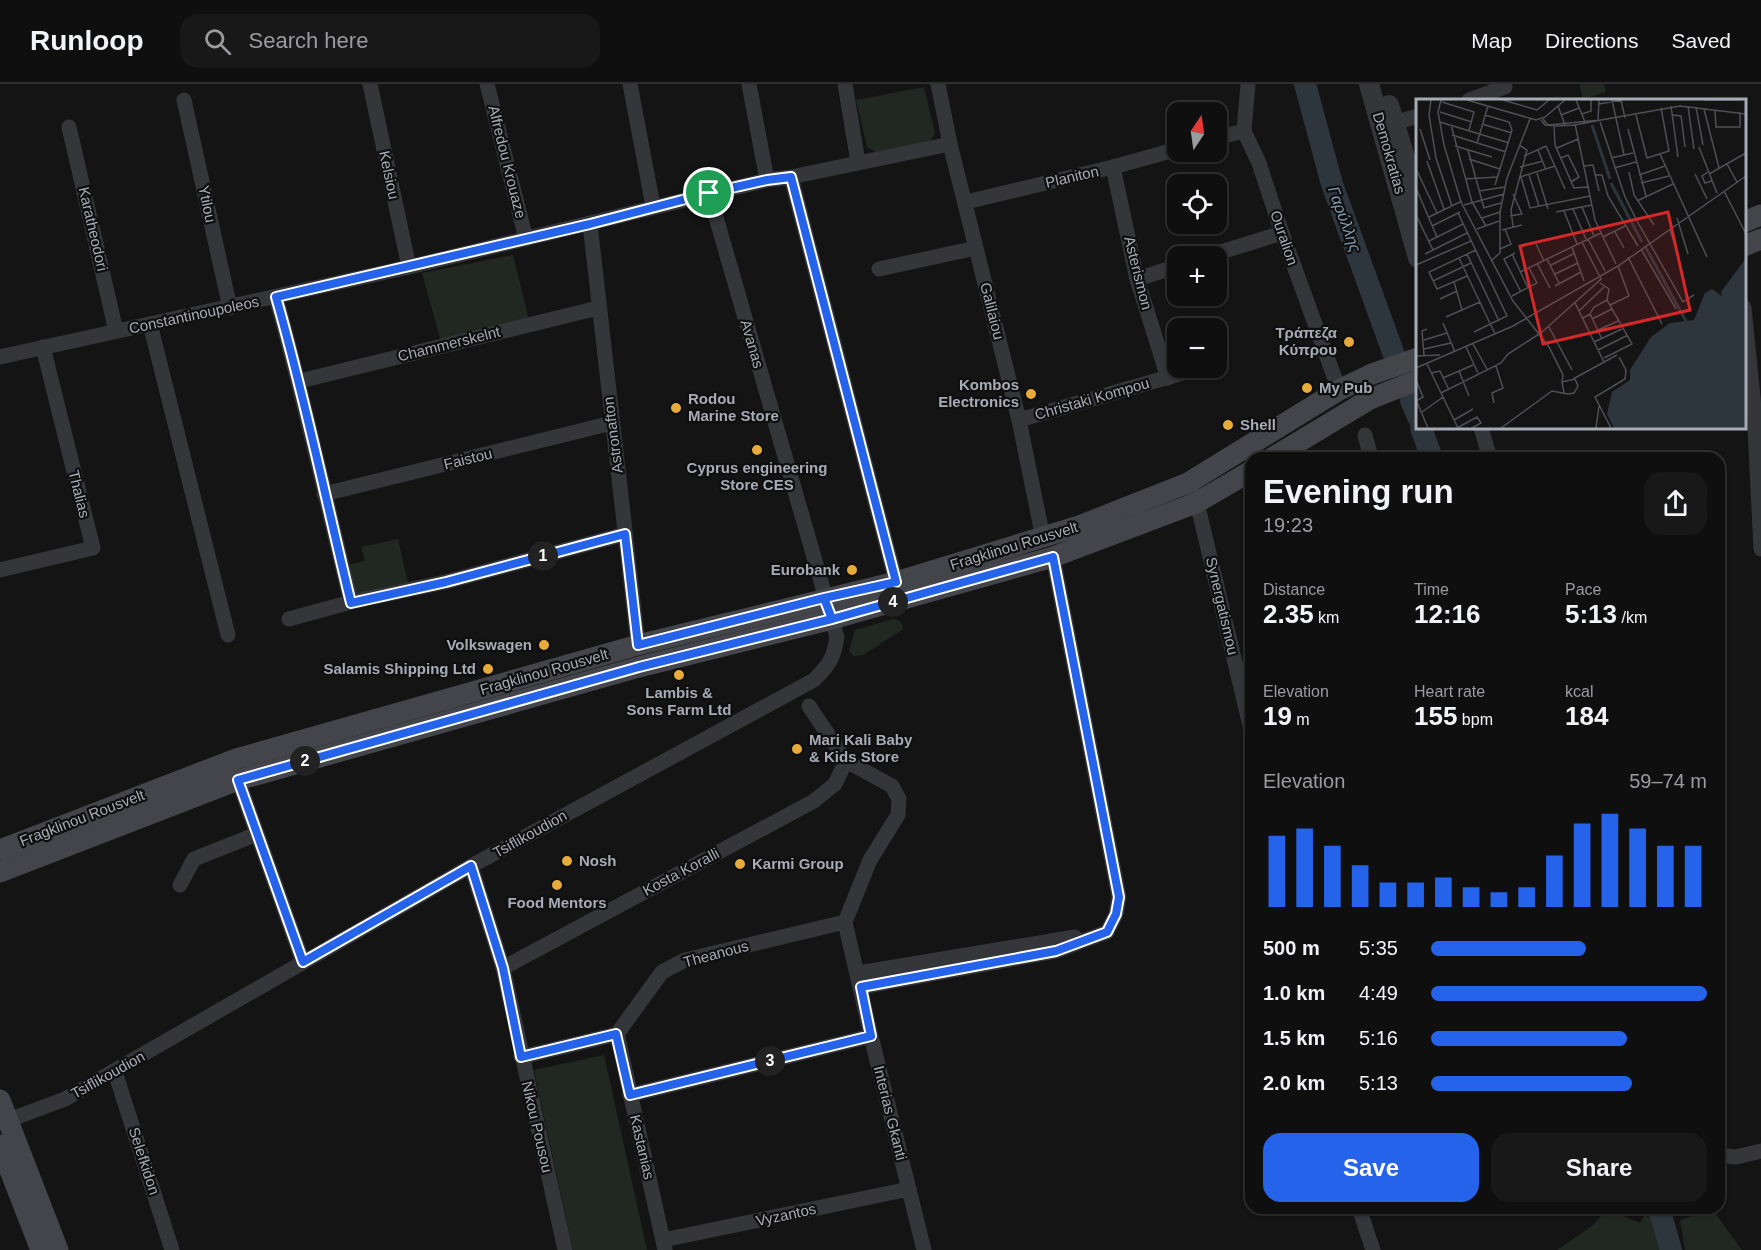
<!DOCTYPE html>
<html lang="en">
<head>
<meta charset="utf-8">
<style>
	body { margin:0; font-family:Helvetica,sans-serif; background:#181819; color:#f1f3f6; height:100vh; display:flex; flex-direction:column; font-size:22px; white-space:nowrap }
	* { box-sizing:border-box; margin:0 }
	p { font-size:20px; color:#9b9c9f }
	.icon { flex:none; width:33px; height:33px; fill:none; stroke:currentColor; stroke-width:2; stroke-linecap:round; stroke-linejoin:round }
	.map { position:relative; flex:1; overflow:hidden }
	.sheet { position:absolute; left:1245px; top:368px; width:480px; height:762px; display:flex; flex-direction:column; background:#0f0f10; border-radius:18px; box-shadow:0 2px 4px #0004,0 0 0 2px #2f2f30 }
	.sheet>* { flex:none }
	.needle { width:39px; rotate:13deg }
	.controls { position:absolute; left:1167px; top:18px; display:grid; gap:12px }
	.controls a { display:grid; place-items:center; width:60px; height:60px; border-radius:12px; background:#0f0f10; box-shadow:0 2px 4px #0004,0 0 0 2px #2f2f30; font-size:30px }
	.pin { position:absolute; display:grid; place-items:center; width:51px; height:51px; color:#fff; margin:-26px; border:3px solid #fff; border-radius:50%; box-shadow:0 2px 6px #0007 }
	.km { position:absolute; width:30px; height:30px; margin:-15px; border-radius:50%; background:#222; color:#fff; font-size:16px; line-height:30px; text-align:center }
	.round { display:grid; place-items:center; flex:none; width:63px; height:63px; border-radius:18px; background:#181819 }
	.headline { display:flex; align-items:center; justify-content:space-between; height:102px; padding:0 18px }
	h1 { font-size:33px; font-weight:700; line-height:45px }
	.figures { display:grid; grid-template-columns:repeat(3,1fr); gap:9px; height:102px; padding:6px 18px }
	.figures div { display:grid; align-content:center }
	.figures b { font-size:26px; font-weight:700 }
	.figures small { font-size:16px; font-weight:400 }
	.figures p { font-size:16px }
	.chart { height:168px; padding:12px 18px }
	.chart p { display:flex; justify-content:space-between }
	.chart svg { width:100%; height:108px; margin-top:6px; stroke:#2563eb; stroke-width:6 }
	.primary-button { display:flex; gap:12px; margin-top:auto; padding:12px 18px }
	.primary-button a { flex:1; height:69px; border-radius:18px; background:#2563eb; color:#fff; font-size:24px; font-weight:700; line-height:69px; text-align:center }
	.primary-button a+a { background:#181819; color:#f1f3f6 }
	ul { padding:0 18px; list-style:none; font-size:20px }
	li { display:grid; grid-template-columns:96px 72px 1fr; align-items:center; height:45px }
	li i { height:15px; border-radius:8px; background:#2563eb }
	header { display:flex; align-items:center; gap:36px; box-sizing:border-box; height:84px; padding:0 30px; background:#0f0f10; border-bottom:2px solid #2f2f30 }
	header strong { font-size:28px }
	nav { display:flex; gap:33px; margin-inline-start:auto; font-size:21px }
	.search { width:420px; height:54px; background:#181819; display:flex; align-items:center; gap:15px; box-sizing:border-box; padding:0 21px; border-radius:18px; color:#9b9c9f; font-size:22px }
	.map>svg:first-child { display:block }
	.green { fill:#202821 }
	.lines { fill:none; stroke-linecap:round; stroke-linejoin:round }
	.river { stroke:#2e363d; stroke-width:22 }
	.minor { stroke:#35363a; stroke-width:15 }
	.tertiary { stroke:#35363a; stroke-width:20 }
	.secondary { stroke:#43454a; stroke-width:21 }
	.route-casing { stroke:#fff; stroke-width:12 }
	.route { stroke:#2563eb; stroke-width:8 }
	.poi-dot { fill:#e6ab3a; stroke:#0f0f10; stroke-width:2 }
	.labels { text-anchor:middle; stroke-width:4.5; stroke-linejoin:round; paint-order:stroke }
	.street-label { font-size:15px; fill:#a6abb5; stroke:#0f0f10 }
	.poi-label { font-size:15px; font-weight:bold; fill:#a6abb5; stroke:#0f0f10; text-anchor:start }
	.water-label { font-size:16px; font-style:italic; fill:#7f98ae; stroke:#0f0f10 }
	.inset-river { fill:none; stroke:#2e363d; stroke-width:3 }
	.inset-road { fill:none; stroke:#4e5055; stroke-width:1.5 }
	.view { fill:#d62828; fill-opacity:0.15; stroke:#d62828; stroke-width:3 }
	.inset-edge { fill:none; stroke:#a6abb5; stroke-width:3 }
</style>
</head>
<body>
<header>
<strong>Runloop</strong>
<div class="search"><svg class="icon" aria-label="search" viewBox="0 0 24 24"><circle cx="10" cy="10" r="6"/><path d="M15 15l6 6"/></svg>Search here</div>
<nav><a>Map</a><a>Directions</a><a>Saved</a></nav>
</header>
<div class="map">
<svg width="1761" height="1166" viewBox="0 0 1761 1166">
	<rect width="100%" height="100%" fill="#141415"/>
	<g class="green">
		<path d="M1579 0H1604L1606 8 1583 15Z"/>
		<path d="M924 3 935 49 929 60 879 70 867 63 856 16Z"/>
		<path d="M513 171 529 236 441 258 422 189Z"/>
		<path d="M398 455 409 503 363 511 356 509 346 481 365 477 361 463Z"/>
		<path d="M893 535 898 536 903 541 902 546 863 571 854 572 849 567 855 546Z"/>
		<path d="M604 971 647 1166H573L534 986Z"/>
		<path d="M1648 1124H1655L1666 1166H1557L1592 1142 1607 1125 1640 1139Z"/>
		<path d="M1712 1125 1742 1166H1685L1680 1136Z"/>
	</g>
	<g class="lines">
		<g class="river">
			<path d="M1305 0 1332 100 1393 268"/>
			<path d="M1411 316 1418 333"/>
			<path d="M1421 344 1432 374"/>
			<path d="M1659 1124 1671 1166"/>
		</g>
		<g class="minor">
			<path d="M370 0 409 183"/>
			<path d="M487 0 526 155"/>
			<path d="M630 0 653 122"/>
			<path d="M749 0 767 96"/>
			<path d="M845 0 858 78"/>
			<path d="M938 0 950 60 1019 336 1043 454"/>
			<path d="M1248 0 1244 47 1259 79 1282 149 1339 306"/>
			<path d="M184 16 230 224"/>
			<path d="M1469 16 1505 3"/>
			<path d="M69 43 116 247"/>
			<path d="M1387 44 1394 39 1418 32"/>
			<path d="M1216 54 1244 47"/>
			<path d="M1113 83 1137 195 1168 294"/>
			<path d="M791 93 896 498"/>
			<path d="M966 118 1113 83 1178 65"/>
			<path d="M590 140 638 561"/>
			<path d="M1208 172 1282 149"/>
			<path d="M879 185 976 164"/>
			<path d="M1137 195 1178 182"/>
			<path d="M276 213C304 314 326 417 351 518"/>
			<path d="M1744 223 1754 323 1761 465"/>
			<path d="M150 240 228 551"/>
			<path d="M0 273 409 183 767 96 791 93 950 60"/>
			<path d="M300 297 598 224"/>
			<path d="M1019 336 1200 284"/>
			<path d="M1481 344 1490 374"/>
			<path d="M1365 351 1371 374"/>
			<path d="M324 410 612 339"/>
			<path d="M1193 410 1200 431 1251 646"/>
			<path d="M1053 473 1119 813 1116 830 1107 848"/>
			<path d="M0 486 93 464 43 263"/>
			<path d="M289 535 351 518 445 498 625 450"/>
			<path d="M809 622 846 677 892 702 899 715 898 731 870 776 845 838 871 952 924 1166"/>
			<path d="M238 696 303 878"/>
			<path d="M471 782 503 884 565 1166"/>
			<path d="M180 801 194 775 257 750"/>
			<path d="M503 884 814 717 835 700 846 677"/>
			<path d="M858 889 1075 853"/>
			<path d="M861 903 1056 867 1107 848"/>
			<path d="M617 950 662 888 685 876 845 838"/>
			<path d="M521 973 617 950 665 1166"/>
			<path d="M115 988 172 1166"/>
			<path d="M630 1011 871 952"/>
			<path d="M9 1036 65 1015 471 782 814 596C829 581 834 574 837 553L709 109"/>
			<path d="M1719 1071 1736 1073 1761 1067"/>
			<path d="M1359 1124 1373 1166"/>
			<path d="M663 1156 909 1105"/>
		</g>
		<g class="tertiary">
			<path d="M1369 0 1418 174"/>
			<path d="M1389 21 1418 116"/>
		</g>
		<g class="secondary">
			<path d="M1744 138 1761 131"/>
			<path d="M1744 162 1761 155"/>
			<path d="M1272 374 1370 315 1418 296"/>
			<path d="M0 766 236 675 638 561 896 498 1079 442 1188 399 1339 306 1372 290 1418 274"/>
			<path d="M0 788 238 696 639 583 832 535 1053 473 1196 419 1251 387"/>
			<path d="M0 1016 58 1166"/>
			<path d="M0 1061 41 1166"/>
		</g>
	</g>
	<g class="lines">
		<g class="route-casing">
			<path id="route" d="M709 109 590 140 276 213C305 314 326 417 351 519L446 498 625 450 638 561 824 514 832 535 639 583 238 696 303 878 471 782 503 884 521 973 616 950 630 1011 871 952 861 903 1056 867 1107 848 1116 830 1119 813 1053 473 832 535 824 514 896 498 791 93 767 96 709 109"/>
		</g>
		<use href="#route" class="route"/>
	</g>
	<g class="poi-dot">
		<circle cx="1349" cy="258" r="6"/>
		<circle cx="1307" cy="304" r="6"/>
		<circle cx="1031" cy="310" r="6"/>
		<circle cx="676" cy="324" r="6"/>
		<circle cx="1228" cy="341" r="6"/>
		<circle cx="757" cy="366" r="6"/>
		<circle cx="852" cy="486" r="6"/>
		<circle cx="544" cy="561" r="6"/>
		<circle cx="488" cy="585" r="6"/>
		<circle cx="679" cy="591" r="6"/>
		<circle cx="797" cy="665" r="6"/>
		<circle cx="567" cy="777" r="6"/>
		<circle cx="740" cy="780" r="6"/>
		<circle cx="557" cy="801" r="6"/>
	</g>
	<g class="labels">
		<g class="street-label">
			<text transform="translate(1389 69) rotate(74)" y="5">Demokratias</text>
			<text transform="translate(507 78) rotate(76)" y="5">Alfredou Krouaze</text>
			<text transform="translate(389 91) rotate(78)" y="5">Kelsiou</text>
			<text transform="translate(1072 93) rotate(-13)" y="5">Planiton</text>
			<text transform="translate(207 120) rotate(78)" y="5">Ytilou</text>
			<text transform="translate(93 145) rotate(77)" y="5">Karatheodori</text>
			<text transform="translate(1284 154) rotate(71)" y="5">Ouralion</text>
			<text transform="translate(1138 189) rotate(76)" y="5">Asterismon</text>
			<text transform="translate(992 227) rotate(76)" y="5">Galilaiou</text>
			<text transform="translate(194 231) rotate(-12)" y="5">Constantinoupoleos</text>
			<text transform="translate(449 260) rotate(-14)" y="5">Chammerskelnt</text>
			<text transform="translate(752 260) rotate(74)" y="5">Avanas</text>
			<text transform="translate(1092 315) rotate(-16)" y="5">Christaki Kompou</text>
			<text transform="translate(613 351) rotate(-97)" y="5">Astronafton</text>
			<text transform="translate(468 375) rotate(-14)" y="5">Faistou</text>
			<text transform="translate(79 410) rotate(76)" y="5">Thalias</text>
			<text transform="translate(1014 462) rotate(-17)" y="5">Fragklinou Rousvelt</text>
			<text transform="translate(1222 522) rotate(77)" y="5">Synergatismou</text>
			<text transform="translate(544 588) rotate(-16)" y="5">Fragklinou Rousvelt</text>
			<text transform="translate(82 734) rotate(-21)" y="5">Fragklinou Rousvelt</text>
			<text transform="translate(530 750) rotate(-29)" y="5">Tsiflikoudion</text>
			<text transform="translate(681 788) rotate(-28)" y="5">Kosta Koralli</text>
			<text transform="translate(716 870) rotate(-15)" y="5">Theanous</text>
			<text transform="translate(108 991) rotate(-29)" y="5">Tsiflikoudion</text>
			<text transform="translate(890 1029) rotate(76)" y="5">Interias Gkanti</text>
			<text transform="translate(537 1043) rotate(77)" y="5">Nikou Pousou</text>
			<text transform="translate(642 1063) rotate(77)" y="5">Kastanias</text>
			<text transform="translate(144 1077) rotate(72)" y="5">Selefkidon</text>
			<text transform="translate(786 1131) rotate(-12)" y="5">Vyzantos</text>
		</g>
		<g class="poi-label">
			<text x="1337" y="254" text-anchor="end">Τράπεζα<tspan x="1337" dy="17">Κύπρου</tspan></text>
			<text x="1019" y="306" text-anchor="end">Kombos<tspan x="1019" dy="17">Electronics</tspan></text>
			<text x="1319" y="309">My Pub</text>
			<text x="688" y="320">Rodou<tspan x="688" dy="17">Marine Store</tspan></text>
			<text x="1240" y="346">Shell</text>
			<text x="757" y="389" text-anchor="middle">Cyprus engineering<tspan x="757" dy="17">Store CES</tspan></text>
			<text x="840" y="491" text-anchor="end">Eurobank</text>
			<text x="532" y="566" text-anchor="end">Volkswagen</text>
			<text x="476" y="590" text-anchor="end">Salamis Shipping Ltd</text>
			<text x="679" y="614" text-anchor="middle">Lambis &amp;<tspan x="679" dy="17">Sons Farm Ltd</tspan></text>
			<text x="809" y="661">Mari Kali Baby<tspan x="809" dy="17">&amp; Kids Store</tspan></text>
			<text x="579" y="782">Nosh</text>
			<text x="752" y="785">Karmi Group</text>
			<text x="557" y="824" text-anchor="middle">Food Mentors</text>
		</g>
		<g class="water-label">
			<text transform="translate(1345 135) rotate(70)" y="6">Γαρύλλης</text>
		</g>
	</g>
	<g transform="translate(1416 15)">
		<rect width="330" height="330" fill="#141415"/>
		<path d="M330 159V329H198L191 315 196 293 214 281V271L235 238 254 224 278 221 289 194 296 190 306 197 305 193Z" fill="#2e363d"/>
		<path class="inset-river" d="M176 26 194 80M195 84 226 143M229 147 271 224"/>
		<path class="inset-road" d="M15 1 13 16 20 59 36 107M25 1 22 13 28 46 45 103 97 202 133 248 147 276 146 283M51 1 120 21 129 18 149 1M87 1 121 11 133 1M160 1 169 23M196 1 208 56M205 1 209 19M289 1H325M26 3 58 13 53 31M183 5 206 1M142 7 149 26M255 7 262 58M272 7 278 50M280 8 287 46M288 10 303 69M299 12 300 28H324V13M24 13 56 23M166 15 175 12V1M69 16 93 23 96 31 79 86M145 16 163 9M220 16 231 59 253 52 245 9M256 16 265 17 269 48M125 21 129 26 141 27 159 26 185 21 132 26 127 20M182 21 183 1M185 21 264 7 330 15M24 23 93 44M184 23 209 98 221 122 267 203 278 196M66 25 96 34M159 25 179 121 200 165M35 26 56 103 70 127M138 27 139 46 158 89 172 88M4 30 14 61M212 30 230 97M36 36 90 53M61 44 72 7M39 47 76 58M130 47 149 90M283 48 301 94M141 49 162 40M52 51 68 109M122 51 130 71M244 55 291 158M108 57 130 47M145 59 152 56 163 78 155 83M195 59 217 54M53 60 84 70M11 62 28 110M311 65 321 83M168 67 177 66 183 92M104 68 127 62M198 69 220 63M0 70 21 114M213 73 218 96 238 126M292 73 286 77 289 84 296 82M121 74 132 110M279 75 291 100M293 75 330 54M113 76 123 107M179 76H186L192 97 222 147M223 76 249 67M104 78 139 67M105 78 114 109 174 97M49 80 81 78M225 84 253 77M0 89 21 138M63 92 89 88M308 92 330 135M221 102 257 85M48 106 88 95M166 108 178 137M67 109 85 104M157 110 170 140M148 112 161 145M140 113 176 106M42 114 91 217 58 233M0 116 17 151M94 117 106 115 97 95M13 118 46 102M66 119 84 113M261 119 272 155M16 127 44 113M97 128 95 111 111 51 103 46M61 130 83 122M254 130 263 160M86 131 106 126M199 133 208 149M187 138 209 127M172 140 189 172M13 142 47 125M120 145 128 162M156 148 168 182M84 150 95 145 89 130M225 150 260 210M99 154 88 160 105 193M9 155 51 134M51 155 83 222M96 155 112 189M212 158 246 225M43 159 79 235M131 160 143 184M76 161 84 154V113L91 79 114 20M121 164 134 189M0 166 55 142M135 166 159 154M202 167 213 197M104 173 185 134M139 175 162 164M51 177 21 190 13 173 60 151M17 182 55 164M38 183 46 211M184 184 193 190 191 201 216 245 188 259M139 187 165 173M96 197 121 184 113 169M24 200 41 192M159 204 188 263M194 206 213 197M163 212 188 188M174 215 178 208 191 201M30 218 64 203M167 219 174 215 186 240M176 220 196 210M27 224 39 253M133 228 156 271M182 231 202 222M125 234 185 180 166 143M8 241 31 234M178 243 206 230M57 245 71 270M50 248 62 274M8 250 35 244M182 251 212 236M8 256 6 232 11 230M0 257 24 256M11 265 42 329M0 269 97 227 202 167 330 77M43 272 53 297M15 274 24 272 33 291M27 279 57 266M157 280 201 256M0 281 7 298 0 302M25 294 85 264 92 255 123 235M0 301 12 329M78 304 76 294 87 289 80 267M6 313 27 298M38 321 57 310M41 329 61 318 65 324 56 329M85 329 136 292 152 295 158 294 162 287 159 280 146 283 148 294M180 329 183 307M195 329 179 298 209 280 210 271 203 258"/>
		<path class="view" d="M252 113 274 211 127 245 104 147Z"/>
		<rect width="330" height="330" class="inset-edge"/>
	</g>
</svg>
<div class="controls">
<a><svg class="needle" viewBox="-14 -14 28 28"><path d="M0-13l5 13h-10z" fill="#e53935"/><path d="M0 13l5-13h-10z" fill="#9b9c9f"/></svg></a>
<a><svg class="icon" aria-label="locate" viewBox="0 0 24 24"><circle cx="12" cy="12" r="6"/><path d="M12 2v4M12 18v4M2 12h4M18 12h4"/></svg></a>
<a>+</a>
<a>−</a>
</div>
<div class="pin" style="left:709px;top:109px;background:#1e9e55"><svg class="icon" aria-label="arrive" viewBox="0 0 24 24"><path d="M6 21V4h12l-3 4 3 4H6"/></svg></div>
<b class="km" style="left:543px;top:472px">1</b>
<b class="km" style="left:305px;top:677px">2</b>
<b class="km" style="left:770px;top:977px">3</b>
<b class="km" style="left:893px;top:518px">4</b>
<section class="sheet">
<div class="headline"><div><h1>Evening run</h1><p>19:23</p></div><a class="round"><svg class="icon" aria-label="share" viewBox="0 0 24 24"><path d="M12 15V3M7 8l5-5 5 5M5 13v7h14v-7"/></svg></a></div>
<div class="figures">
<div><p>Distance</p><b>2.35<small> km</small></b></div>
<div><p>Time</p><b>12:16</b></div>
<div><p>Pace</p><b>5:13<small> /km</small></b></div>
</div>
<div class="figures">
<div><p>Elevation</p><b>19<small> m</small></b></div>
<div><p>Heart rate</p><b>155<small> bpm</small></b></div>
<div><p>kcal</p><b>184</b></div>
</div>
<div class="chart"><p><span>Elevation</span>59–74 m</p>
<svg viewBox="0 0 160 44" preserveAspectRatio="none"><path d="M5 44V15M15 44V12M25 44V19M35 44V27M45 44V34M55 44V34M65 44V32M75 44V36M85 44V38M95 44V36M105 44V23M115 44V10M125 44V6M135 44V12M145 44V19M155 44V19"/></svg>
</div>
<ul>
<li><b>500 m</b>5:35<i style="width:56%"></i></li>
<li><b>1.0 km</b>4:49<i style="width:100%"></i></li>
<li><b>1.5 km</b>5:16<i style="width:71%"></i></li>
<li><b>2.0 km</b>5:13<i style="width:73%"></i></li>
</ul>
<div class="primary-button"><a>Save</a><a>Share</a></div>
</section>
</div>
</body>
</html>
